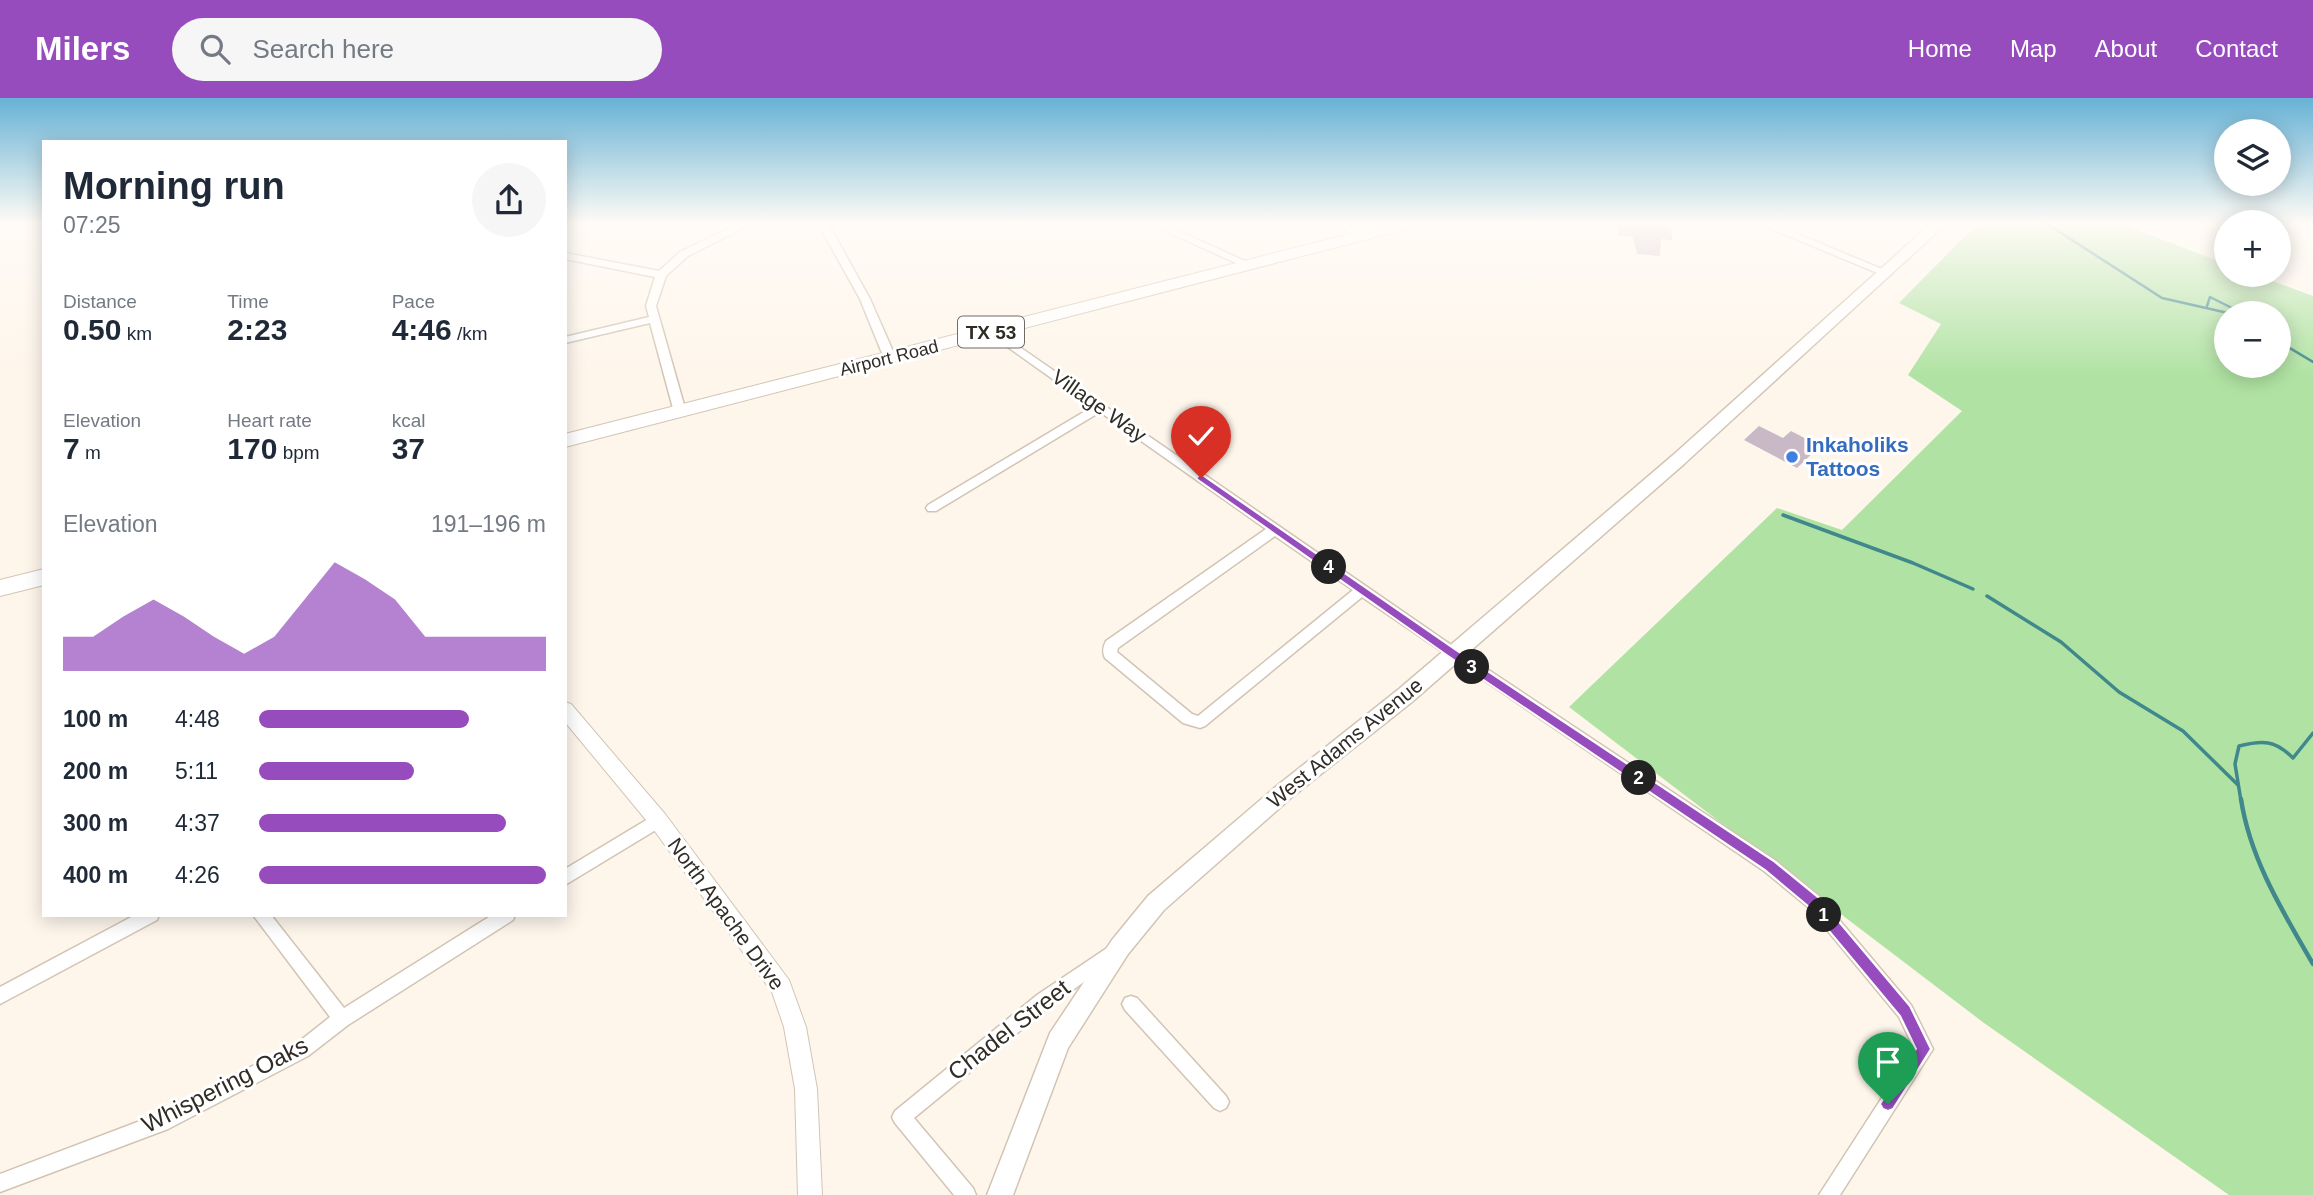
<!DOCTYPE html>
<html lang="en">
<head>
<meta charset="utf-8">
<style>
	body { margin:0; font-family:Arial,sans-serif; background:#f6f6f7; color:#1f2937; height:100vh; display:flex; flex-direction:column; font-size:26px; white-space:nowrap }
	* { box-sizing:border-box; margin:0 }
	p { font-size:23px; color:#747a83 }
	.icon { flex:none; width:38px; height:38px; fill:none; stroke:currentColor; stroke-width:2; stroke-linecap:round; stroke-linejoin:round }
	.map { position:relative; flex:1; overflow:hidden }
	.sheet { position:absolute; left:42px; top:42px; width:525px; height:777px; display:flex; flex-direction:column; background:#fff; border-radius:0px; box-shadow:0 4px 18px #0003 }
	.sheet>* { flex:none }
	.buttons { position:absolute; left:2214px; top:21px; display:grid; gap:14px }
	.buttons a { display:grid; place-items:center; width:77px; height:77px; border-radius:50%; background:#fff; box-shadow:0 4px 18px #0003; font-size:35px }
	.pin { position:absolute; display:grid; place-items:center; width:60px; height:60px; color:#fff; margin:-72px -30px; border-radius:50% 50% 50% 0; rotate:-45deg; box-shadow:0 0 7px #0007 }
	.pin .icon { rotate:45deg }
	.km { position:absolute; width:35px; height:35px; margin:-18px; border-radius:50%; background:#222; color:#fff; font-size:19px; line-height:35px; text-align:center }
	.round { display:grid; place-items:center; flex:none; width:74px; height:74px; border-radius:37px; background:#f6f6f7 }
	.head { display:flex; align-items:center; justify-content:space-between; height:119px; padding:0 21px }
	h1 { font-size:38px; font-weight:700; line-height:52px }
	.figures { display:grid; grid-template-columns:repeat(3,1fr); gap:10px; height:119px; padding:7px 21px }
	.figures div { display:grid; align-content:center }
	.figures b { font-size:30px; font-weight:700 }
	.figures small { font-size:19px; font-weight:400 }
	.figures p { font-size:19px }
	.chart { height:196px; padding:14px 21px }
	.chart p { display:flex; justify-content:space-between }
	.chart svg { width:100%; height:126px; margin-top:7px; fill:#974cbe; opacity:.7 }
	ul { padding:0 21px; list-style:none; font-size:23px }
	li { display:grid; grid-template-columns:112px 84px 1fr; align-items:center; height:52px }
	li i { height:18px; border-radius:9px; background:#974cbe }
	header { display:flex; align-items:center; gap:42px; box-sizing:border-box; height:98px; padding:0 35px; background:#974cbe; color:#fff }
	header strong { font-size:33px }
	nav { display:flex; gap:38px; margin-inline-start:auto; font-size:24px }
	.search { width:490px; height:63px; background:#f6f6f7; display:flex; align-items:center; gap:18px; box-sizing:border-box; padding:0 24px; border-radius:38px; color:#747a83; font-size:26px }
	.map>svg:first-child { display:block }
	.green { fill:#b0e3a3; fill-rule:evenodd }
	.lines { fill:none; stroke-linecap:round; stroke-linejoin:round }
	.stream-far2 { stroke:#40888c; stroke-width:2.5 }
	.stream-far1 { stroke:#40888c; stroke-width:3.5 }
	.stream { stroke:#40888c; stroke-width:4.5 }
	.building { fill:#c9b8c6 }
	.minor-casing { stroke:#d2c4b4; stroke-width:3 }
	.tertiary-casing { stroke:#d2c4b4; stroke-width:2 }
	.secondary-casing { stroke:#d2c4b4; stroke-width:3 }
	.primary-casing { stroke:#d2c4b4; stroke-width:2 }
	.minor { fill:#fff; fill-rule:evenodd }
	.tertiary { fill:#fff; fill-rule:evenodd }
	.secondary { fill:#fff; fill-rule:evenodd }
	.primary { fill:#fff; fill-rule:evenodd }
	.route { fill:#974cbe; stroke:#fff; stroke-width:2 }
	.shop-dot { fill:#3f7fe0; stroke:#fff; stroke-width:2.5 }
	.labels { text-anchor:middle; stroke-width:6; stroke-linejoin:round; paint-order:stroke }
	.far-street-label { font-size:18px; fill:#312c26; stroke:#fff }
	.shield { fill:#fff; stroke:#6f6b67; stroke-width:2 }
	.shield-label { font-size:19px; font-weight:bold; fill:#312c26 }
	.street-label { font-size:21px; fill:#312c26; stroke:#fff }
	.shop-label { font-size:21px; font-weight:bold; fill:#366cbe; stroke:#fff; text-anchor:start }
	.near-street-label { font-size:24px; fill:#312c26; stroke:#fff }
</style>
</head>
<body>
<header>
<strong>Milers</strong>
<div class="search"><svg class="icon" aria-label="search" viewBox="0 0 24 24"><circle cx="10" cy="10" r="6"/><path d="M15 15l6 6"/></svg>Search here</div>
<nav><a>Home</a><a>Map</a><a>About</a><a>Contact</a></nav>
</header>
<div class="map">
<svg width="2313" height="1097" viewBox="0 0 2313 1097">
	<rect width="100%" height="100%" fill="#fef6eb"/>
	<path class="green" d="M1990 124H2116L2226 166V177H2256L2313 198V1097H2229L1984 925 1569 609 1777 410 1842 432 1962 313 1908 277 1941 226 1899 205 1968 135ZM2226 215H2278V268H2226Z"/>
	<g class="lines">
		<g class="stream-far2">
			<path d="M2044 124 2162 200 2228 215"/>
			<path d="M2207 208 2210 199 2242 215"/>
			<path d="M2278 243 2313 264"/>
		</g>
		<g class="stream-far1">
			<path d="M1783 417 1913 465 1973 491"/>
			<path d="M1987 498 2061 544 2119 594 2183 633 2238 687"/>
			<path d="M2241 703 2235 666 2239 648C2263 642 2275 642 2293 660L2313 635"/>
		</g>
		<path class="stream" d="M2241 701C2250 761 2283 814 2313 866"/>
	</g>
	<g class="building">
		<path d="M1619 124H1671L1672 142 1661 141 1660 158 1637 156 1633 139 1618 137Z"/>
		<path d="M1759 328 1783 340 1791 333 1820 348 1797 370 1744 342Z"/>
	</g>
	<g class="lines">
		<g class="minor-casing">
			<g id="minor">
				<path d="M742 124H755L688 158 666 178 656 208 686 314 684 317H676L674 314 650 225 565 245V239L649 219 646 208 655 179 565 161V155L659 173 680 154Z"/>
				<path d="M814 124H826L829 127 870 201 896 260 894 262H886L884 260 860 201 820 129Z"/>
				<path d="M1145 124H1158L1254 167 1253 169H1245Z"/>
				<path d="M1331 124H1344L1369 138 1360 140Z"/>
				<path d="M1755 124H1769L1889 174 1888 176H1880Z"/>
				<path d="M992 230 1457 551 1776 763 1820 799 1911 907 1933 951 1840 1097H1819L1914 950 1899 919 1808 809 1764 773 1362 499 1205 628 1200 630 1183 625 1105 560C1102 554 1103 549 1106 543L1266 431 1100 314 936 413H928L926 410 928 407 1092 309 988 235 986 233ZM1275 438 1353 492 1198 618 1192 616 1117 554 1118 550Z"/>
				<path d="M658 715 664 717 666 722 664 727 565 787V771Z"/>
				<path d="M135 817H159L157 822 0 906V889Z"/>
				<path d="M253 817H271L344 910 492 817H515L513 822 348 927 308 958 168 1031 0 1094V1076L156 1017 296 946 330 919Z"/>
				<path d="M1110 848 1116 851 1118 856 1116 861 1049 909 914 1020 973 1090 976 1097H954L895 1025 892 1019 895 1013 1037 897Z"/>
				<path d="M1131 898 1137 900 1226 998 1229 1004 1226 1010 1220 1013 1214 1010 1125 912 1122 906 1125 900Z"/>
			</g>
		</g>
		<g class="tertiary-casing">
			<path id="tertiary" d="M565 604 571 606 665 716 789 882 806 929 817 991 822 1097H798L795 991 784 929 772 894 651 728 565 624Z"/>
		</g>
		<g class="secondary-casing">
			<path id="secondary" d="M1933 124H1948L1684 366 1413 603 1292 699 1164 812 1128 856 1068 950 1013 1097H987L1050 935 1112 842 1148 798 1278 687 1399 591 1672 358Z"/>
		</g>
		<g class="primary-casing">
			<g id="primary">
				<path d="M1397 124H1424L1422 127 565 349V336Z"/>
				<path d="M44 471V487L0 498V482Z"/>
			</g>
		</g>
		<use href="#minor" class="minor"/>
		<use href="#tertiary" class="tertiary"/>
		<use href="#secondary" class="secondary"/>
		<use href="#primary" class="primary"/>
	</g>
	<linearGradient id="sky" x2="0" y2="1"><stop stop-color="#67b2d5"/><stop offset="0.45" stop-color="#fffbf6"/><stop offset="1" stop-color="#fffbf6" stop-opacity="0"/></linearGradient>
	<rect width="2313" height="278" fill="url(#sky)"/>
	<path class="route" d="M1201 376 1456 552 1775 764 1819 800 1910 908 1931 951 1893 1011 1888 1013 1883 1011 1880 1006 1916 951 1900 918 1809 809 1765 772 1448 558 1198 382 1196 380Z"/>
	<circle class="shop-dot" cx="1792" cy="359" r="7"/>
	<g class="labels">
		<g class="far-street-label">
			<text transform="translate(889 260) rotate(-14)" y="6">Airport Road</text>
		</g>
		<rect class="shield" x="958" y="218.5" width="66" height="31" rx="5"/>
		<g class="shield-label">
			<text x="991" y="241">TX 53</text>
		</g>
		<g class="street-label">
			<text transform="translate(1099 308) rotate(35)" y="7">Village Way</text>
			<text transform="translate(1345 645) rotate(-39)" y="7">West Adams Avenue</text>
			<text transform="translate(726 816) rotate(54)" y="7">North Apache Drive</text>
		</g>
		<g class="shop-label">
			<text x="1806" y="354">Inkaholiks<tspan x="1806" dy="24">Tattoos</tspan></text>
		</g>
		<g class="near-street-label">
			<text transform="translate(1009 932) rotate(-38)" y="8">Chadel Street</text>
			<text transform="translate(225 987) rotate(-27)" y="8">Whispering Oaks</text>
		</g>
	</g>
</svg>
<div class="buttons">
<a><svg class="icon" aria-label="layers" viewBox="0 0 24 24"><path d="M12 4l9 5-9 5-9-5zM3 14l9 5 9-5"/></svg></a>
<a>+</a>
<a>−</a>
</div>
<div class="pin" style="left:1888px;top:1006px;background:#1e9e55"><svg class="icon" aria-label="arrive" viewBox="0 0 24 24"><path d="M6 21V4h12l-3 4 3 4H6"/></svg></div>
<div class="pin" style="left:1201px;top:380px;background:#d93025"><svg class="icon" aria-label="check" viewBox="0 0 24 24"><path d="M5 12l5 5 9-10"/></svg></div>
<b class="km" style="left:1824px;top:817px">1</b>
<b class="km" style="left:1639px;top:680px">2</b>
<b class="km" style="left:1472px;top:569px">3</b>
<b class="km" style="left:1329px;top:469px">4</b>
<section class="sheet">
<div class="head"><div><h1>Morning run</h1><p>07:25</p></div><a class="round"><svg class="icon" aria-label="share" viewBox="0 0 24 24"><path d="M12 15V3M7 8l5-5 5 5M5 13v7h14v-7"/></svg></a></div>
<div class="figures">
<div><p>Distance</p><b>0.50<small> km</small></b></div>
<div><p>Time</p><b>2:23</b></div>
<div><p>Pace</p><b>4:46<small> /km</small></b></div>
</div>
<div class="figures">
<div><p>Elevation</p><b>7<small> m</small></b></div>
<div><p>Heart rate</p><b>170<small> bpm</small></b></div>
<div><p>kcal</p><b>37</b></div>
</div>
<div class="chart"><p><span>Elevation</span>191–196 m</p>
<svg viewBox="0 0 160 44" preserveAspectRatio="none"><path d="M0 44V32L10 32L20 25L30 19L40 25L50 32L60 38L70 32L80 19L90 6L100 12L110 19L120 32L130 32L140 32L150 32L160 32V44z"/></svg>
</div>
<ul>
<li><b>100 m</b>4:48<i style="width:73%"></i></li>
<li><b>200 m</b>5:11<i style="width:54%"></i></li>
<li><b>300 m</b>4:37<i style="width:86%"></i></li>
<li><b>400 m</b>4:26<i style="width:100%"></i></li>
</ul>
</section>
</div>
</body>
</html>
